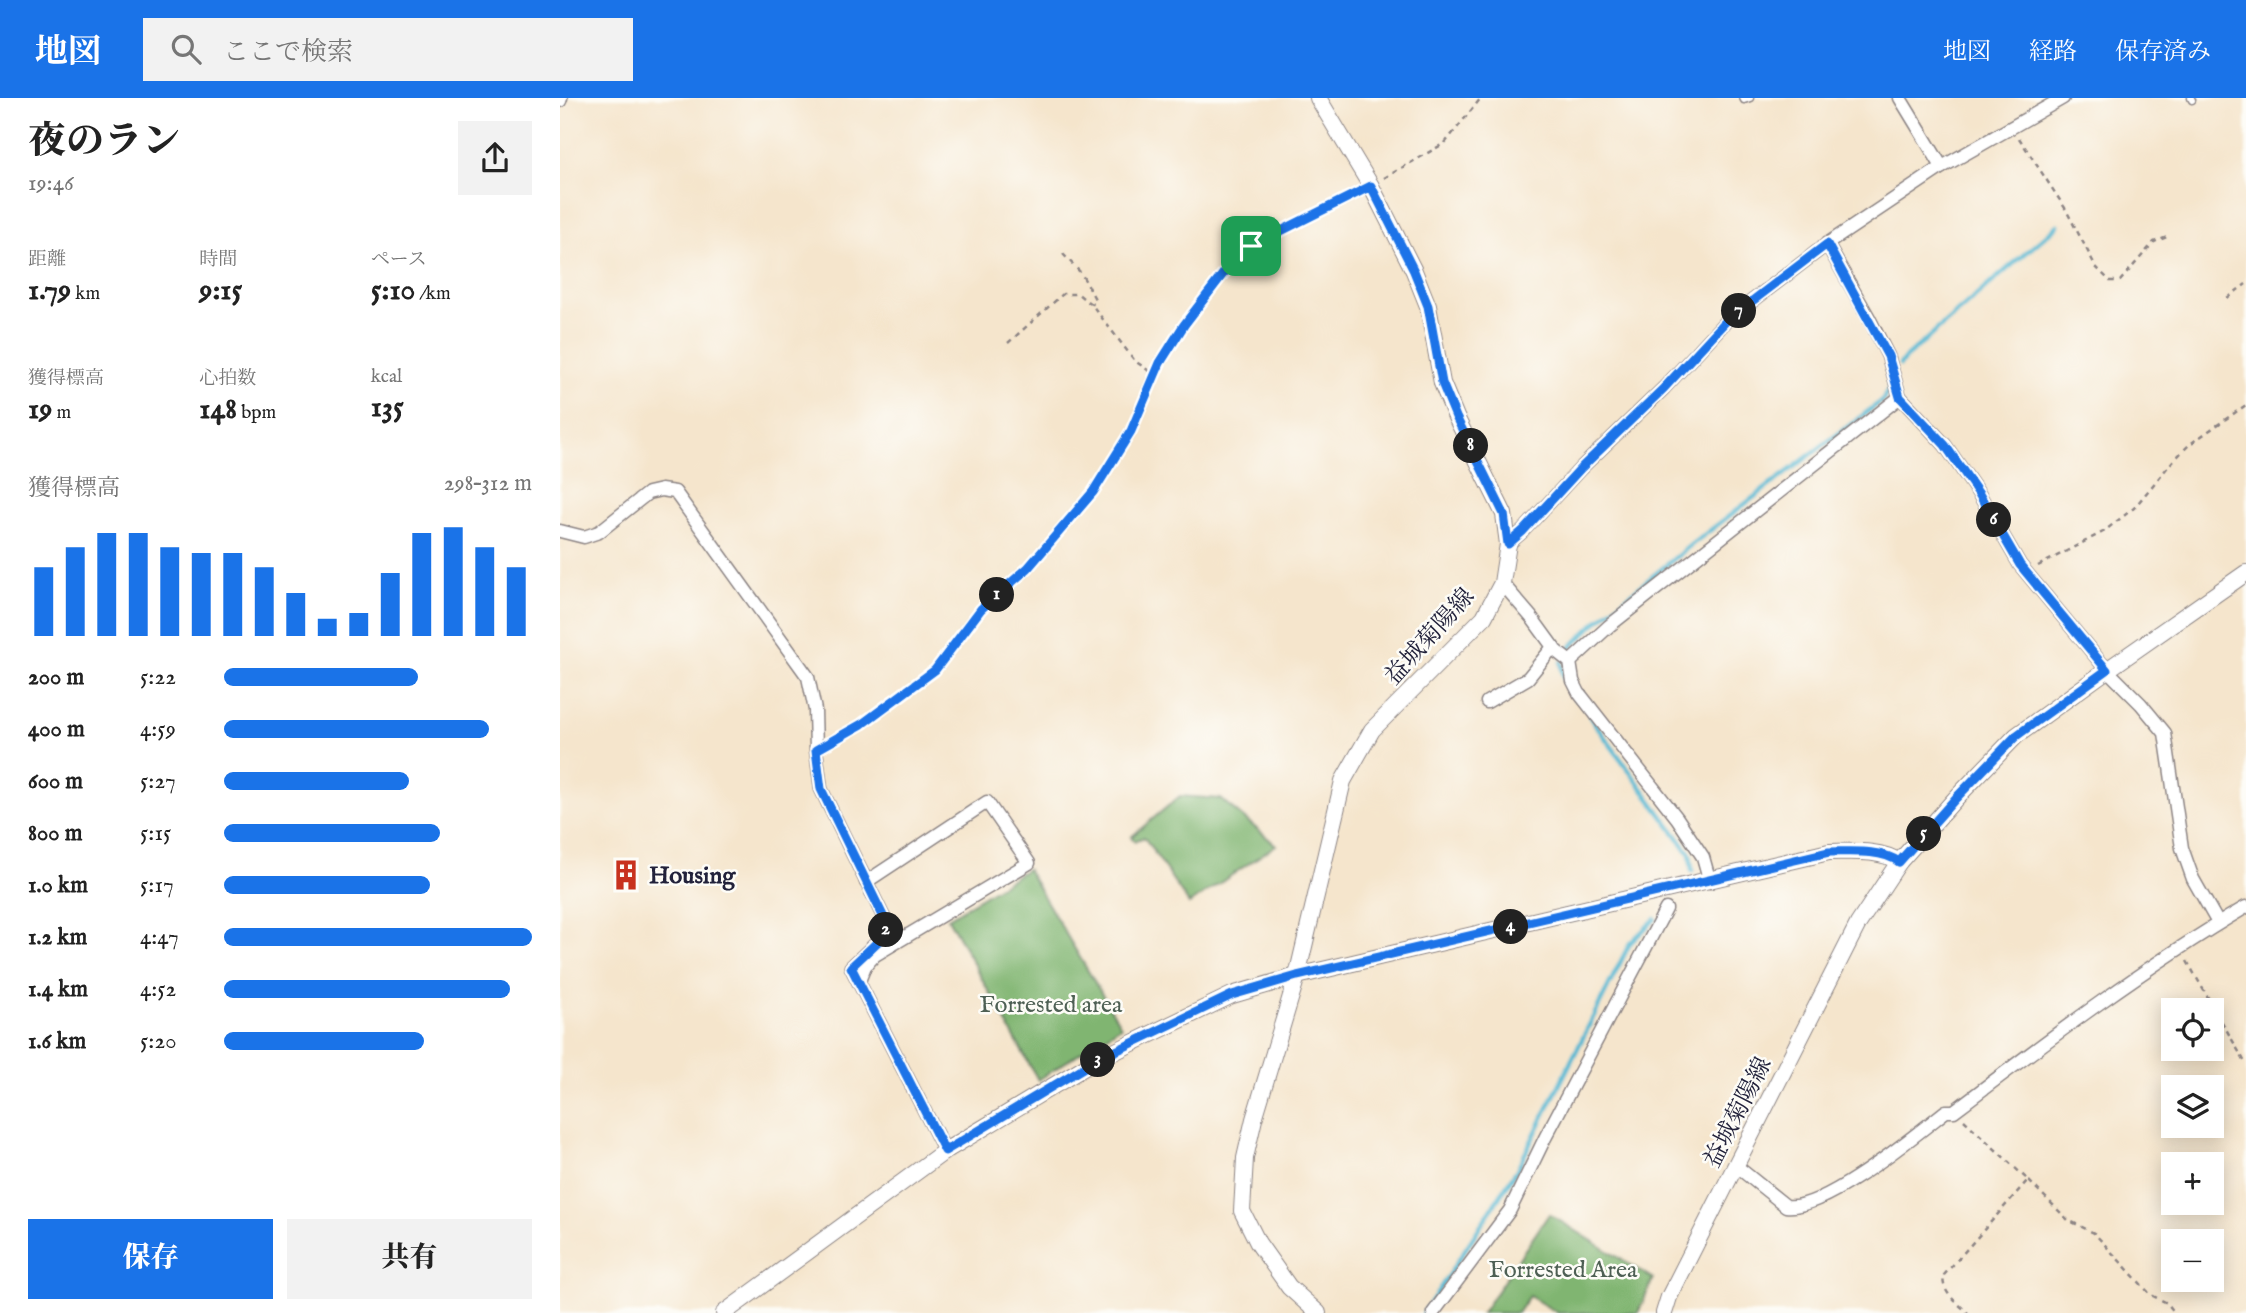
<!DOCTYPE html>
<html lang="ja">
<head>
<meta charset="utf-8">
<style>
	body { margin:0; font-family:"IM FELL English","Noto Serif JP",serif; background:#f2f2f2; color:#222; height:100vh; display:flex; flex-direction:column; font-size:26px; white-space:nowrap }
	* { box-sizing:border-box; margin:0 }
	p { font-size:23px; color:#767676 }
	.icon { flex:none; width:38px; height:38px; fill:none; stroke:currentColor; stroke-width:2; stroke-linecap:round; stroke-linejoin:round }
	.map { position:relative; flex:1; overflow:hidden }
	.side { display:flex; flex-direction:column; background:#fff; width:560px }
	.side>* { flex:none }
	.tools { position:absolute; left:1601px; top:900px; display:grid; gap:14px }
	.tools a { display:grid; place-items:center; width:63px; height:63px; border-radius:0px; background:#fff; box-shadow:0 4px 18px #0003; font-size:35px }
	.pin { position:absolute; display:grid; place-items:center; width:60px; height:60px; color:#fff; margin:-30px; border-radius:14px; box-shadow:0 4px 10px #0006 }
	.km { position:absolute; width:35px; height:35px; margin:-18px; border-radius:50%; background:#222; color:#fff; font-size:19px; line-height:35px; text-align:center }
	.round { display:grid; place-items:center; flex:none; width:74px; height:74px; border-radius:0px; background:#f2f2f2 }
	.summary { display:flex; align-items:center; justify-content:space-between; height:119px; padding:0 28px }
	h1 { font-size:38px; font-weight:800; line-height:52px }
	.figures { display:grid; grid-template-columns:repeat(3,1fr); gap:10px; height:119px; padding:7px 28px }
	.figures div { display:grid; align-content:center }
	.figures b { font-size:30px; font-weight:800 }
	.figures small { font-size:19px; font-weight:400 }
	.figures p { font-size:19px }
	.chart { height:196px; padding:14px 28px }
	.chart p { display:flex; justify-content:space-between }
	.chart svg { width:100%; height:126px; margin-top:7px; stroke:#1a73e8; stroke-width:6 }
	.primary-button { display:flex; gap:14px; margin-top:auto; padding:14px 28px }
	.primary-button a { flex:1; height:80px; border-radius:0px; background:#1a73e8; color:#fff; font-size:28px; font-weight:800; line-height:80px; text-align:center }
	.primary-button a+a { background:#f2f2f2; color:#222 }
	ul { padding:0 28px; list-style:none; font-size:23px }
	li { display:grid; grid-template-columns:112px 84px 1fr; align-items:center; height:52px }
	li i { height:18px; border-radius:9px; background:#1a73e8 }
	header { display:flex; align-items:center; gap:42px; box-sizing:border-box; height:98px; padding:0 35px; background:#1a73e8; color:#fff }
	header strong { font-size:33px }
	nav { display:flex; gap:38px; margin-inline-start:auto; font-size:24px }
	.search { width:490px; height:63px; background:#f2f2f2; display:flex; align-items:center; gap:18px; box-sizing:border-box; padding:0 24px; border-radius:0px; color:#767676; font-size:26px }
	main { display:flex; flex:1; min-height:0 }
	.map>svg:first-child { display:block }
	.forest { fill:#80b571; stroke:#516c56; stroke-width:2 }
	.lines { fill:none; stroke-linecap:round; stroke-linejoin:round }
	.stream { stroke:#53b7d2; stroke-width:4.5 }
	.lane-casing { stroke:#8c8484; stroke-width:9 }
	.street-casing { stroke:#8c8484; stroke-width:15 }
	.secondary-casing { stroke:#8c8484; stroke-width:18 }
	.path { stroke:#8c8484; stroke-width:2.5; stroke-dasharray:5 5; stroke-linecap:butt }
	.lane { stroke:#fff; stroke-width:6 }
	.street { stroke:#fff; stroke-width:12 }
	.secondary { stroke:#fff; stroke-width:16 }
	.route-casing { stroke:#fff; stroke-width:14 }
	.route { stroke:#1a73e8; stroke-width:9 }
	.labels { text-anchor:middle; stroke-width:5; stroke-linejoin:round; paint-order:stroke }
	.street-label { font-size:24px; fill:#22223b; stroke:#fdfcf7 }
	.poi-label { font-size:24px; font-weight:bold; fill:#22223b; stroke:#fdfcf7; text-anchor:start }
	.park-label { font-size:24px; fill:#4e6054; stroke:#fdfcf7 }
</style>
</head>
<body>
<header>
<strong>地図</strong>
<div class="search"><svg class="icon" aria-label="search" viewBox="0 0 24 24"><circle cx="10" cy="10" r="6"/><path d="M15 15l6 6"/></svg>ここで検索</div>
<nav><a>地図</a><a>経路</a><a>保存済み</a></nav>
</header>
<main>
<section class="side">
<div class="summary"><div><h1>夜のラン</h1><p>19:46</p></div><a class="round"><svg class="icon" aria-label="share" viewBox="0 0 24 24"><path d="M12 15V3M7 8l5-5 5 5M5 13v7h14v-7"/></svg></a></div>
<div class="figures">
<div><p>距離</p><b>1.79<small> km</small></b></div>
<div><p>時間</p><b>9:15</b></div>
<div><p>ペース</p><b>5:10<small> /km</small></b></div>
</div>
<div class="figures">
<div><p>獲得標高</p><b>19<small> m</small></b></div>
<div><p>心拍数</p><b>148<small> bpm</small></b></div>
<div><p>kcal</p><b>135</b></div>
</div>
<div class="chart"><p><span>獲得標高</span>298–312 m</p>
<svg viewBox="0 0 160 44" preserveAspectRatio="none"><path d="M5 44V20M15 44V13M25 44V8M35 44V8M45 44V13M55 44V15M65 44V15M75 44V20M85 44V29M95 44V38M105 44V36M115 44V22M125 44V8M135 44V6M145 44V13M155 44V20"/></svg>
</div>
<ul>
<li><b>200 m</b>5:22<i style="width:63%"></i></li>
<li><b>400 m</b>4:59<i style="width:86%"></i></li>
<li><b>600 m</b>5:27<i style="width:60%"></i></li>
<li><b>800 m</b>5:15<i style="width:70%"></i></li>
<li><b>1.0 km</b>5:17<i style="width:67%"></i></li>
<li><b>1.2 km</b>4:47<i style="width:100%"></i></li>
<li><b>1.4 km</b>4:52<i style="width:93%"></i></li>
<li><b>1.6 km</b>5:20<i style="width:65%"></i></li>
</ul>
<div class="primary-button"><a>保存</a><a>共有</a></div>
</section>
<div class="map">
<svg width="1686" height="1215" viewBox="0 0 1686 1215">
	<rect width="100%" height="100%" fill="#fdfcf7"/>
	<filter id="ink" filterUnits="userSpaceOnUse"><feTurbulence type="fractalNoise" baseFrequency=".0143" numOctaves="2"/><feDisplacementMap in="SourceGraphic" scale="14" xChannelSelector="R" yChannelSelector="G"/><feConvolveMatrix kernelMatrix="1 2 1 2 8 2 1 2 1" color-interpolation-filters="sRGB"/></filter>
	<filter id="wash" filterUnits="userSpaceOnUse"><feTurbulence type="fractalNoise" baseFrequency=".00686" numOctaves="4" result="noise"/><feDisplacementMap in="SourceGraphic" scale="28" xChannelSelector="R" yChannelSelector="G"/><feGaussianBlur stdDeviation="1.57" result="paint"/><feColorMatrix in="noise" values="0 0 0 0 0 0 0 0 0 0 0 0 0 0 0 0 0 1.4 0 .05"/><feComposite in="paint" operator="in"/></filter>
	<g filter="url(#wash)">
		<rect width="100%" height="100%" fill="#f5e5cc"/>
		<g class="forest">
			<path d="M620 698 661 701 716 747 629 806 584 739 575 743 571 739Z"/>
			<path d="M467 771 561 928 478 982 388 820Z"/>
			<path d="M989 1116 1093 1181 1078 1215H998L969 1198 957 1215H922Z"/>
		</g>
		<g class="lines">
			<g class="stream">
				<path d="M1340 267 1347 258 1498 127"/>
				<path d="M1006 554 1033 527 1132 446 1323 302 1331 286"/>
				<path d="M1001 564C1001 578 1007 590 1016 601"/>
				<path d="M1030 619 1130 756 1132 773"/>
				<path d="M864 1215 958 1070 1070 845 1095 821"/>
			</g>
		</g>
	</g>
	<g filter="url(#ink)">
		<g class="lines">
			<g class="lane-casing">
				<g id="lane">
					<path d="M1183 0 1184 2 1190 0"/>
					<path d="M1631 0 1632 2"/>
				</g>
			</g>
			<g class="street-casing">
				<g id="street">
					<path d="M1340 0 1382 69"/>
					<path d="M0 3 1 0"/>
					<path d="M1267 146 1309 220 1328 258 1340 299 1385 347 1419 396 1460 467 1547 572 1581 606 1605 635 1622 750 1633 781 1658 825"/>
					<path d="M0 433 24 439 39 434 88 395 101 392 115 394 248 579 255 612 256 652 261 691 326 824V836L291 869 385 1053"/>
					<path d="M948 446 963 433 1021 370 1104 290 1166 223 1267 146 1382 69 1503 0"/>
					<path d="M942 485 972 520 996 553 1010 564 1013 583 1019 595 1117 720 1143 759 1150 784"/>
					<path d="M1010 564 1049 528 1340 299"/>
					<path d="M927 604 968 580 993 549"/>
					<path d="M299 883 305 868 315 857 469 765 427 704 306 784"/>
					<path d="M1175 1067 1226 1108C1263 1114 1355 1037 1386 1013H1394C1489 941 1584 869 1686 809"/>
					<path d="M873 1215 950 1112 985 1040 1106 811"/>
				</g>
			</g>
			<g class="secondary-casing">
				<g id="secondary">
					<path d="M164 1215 385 1053 533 964 672 897 737 878 1269 754C1291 754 1320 751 1339 764"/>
					<path d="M758 1215 729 1189 698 1145 682 1113 685 1060 694 1021 737 878 783 683 812 632 924 519 942 485 948 446 944 416 896 319 882 285 868 208 854 173 811 88 758 0"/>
					<path d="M1104 1215 1109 1199 1298 826 1339 764 1396 700 1456 638 1547 572 1686 475"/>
				</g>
			</g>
			<g class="path">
				<path d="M1459 40 1505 110 1536 169 1550 183H1560L1594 144 1607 139"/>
				<path d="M824 80 885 45 921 0"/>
				<path d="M503 156 521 175 535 201 532 207"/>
				<path d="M1667 200 1686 186"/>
				<path d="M448 245 503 196H518L532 207 575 263 595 277"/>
				<path d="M1478 468 1543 434 1574 410 1612 364 1630 346 1686 307"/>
				<path d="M268 645 302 626 375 572 421 511 468 470 533 394 571 333 600 265 623 227 663 176 691 148 796 95"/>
				<path d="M1627 863 1686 966"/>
				<path d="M1404 1022 1468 1082 1384 1177C1380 1194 1397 1204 1408 1215"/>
				<path d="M1469 1083 1508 1122 1534 1135 1591 1197 1607 1205 1615 1215"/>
			</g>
			<use href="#lane" class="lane"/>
			<use href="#street" class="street"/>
			<use href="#secondary" class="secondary"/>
		</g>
	</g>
	<g class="lines" filter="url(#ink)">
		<g class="route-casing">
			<path id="route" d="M811 88 854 173 868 208 882 285 896 319 944 416 948 446 963 433 1021 370 1104 290 1166 223 1267 146 1328 258 1340 299 1385 347 1419 396 1460 467 1547 572 1456 638 1396 700 1339 764C1321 751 1290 754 1269 754L737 878 672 897 533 964 385 1053 291 869 326 836V824L261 691 256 652 302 626 375 572 421 511 468 470 533 394 571 333 600 265 624 227 663 176 691 148Z"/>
		</g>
		<use href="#route" class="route"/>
	</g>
	<defs>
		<g id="building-bare" transform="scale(2.415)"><path d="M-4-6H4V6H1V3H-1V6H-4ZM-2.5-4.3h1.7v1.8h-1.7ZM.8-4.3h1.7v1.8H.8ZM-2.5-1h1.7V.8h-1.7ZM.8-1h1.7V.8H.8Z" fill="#c8321e" stroke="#fdfcf7" stroke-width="2.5" paint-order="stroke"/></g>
	</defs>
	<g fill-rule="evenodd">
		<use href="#building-bare" x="66" y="777"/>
	</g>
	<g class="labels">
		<g class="street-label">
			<text transform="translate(869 538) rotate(-48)" y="8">益城菊陽線</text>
			<text transform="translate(1177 1014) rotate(-63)" y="8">益城菊陽線</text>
		</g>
		<g class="poi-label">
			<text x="89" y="785">Housing</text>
		</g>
		<g class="park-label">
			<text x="491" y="914">Forrested area</text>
			<text x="1003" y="1179">Forrested Area</text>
		</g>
	</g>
</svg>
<div class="tools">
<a><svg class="icon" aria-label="locate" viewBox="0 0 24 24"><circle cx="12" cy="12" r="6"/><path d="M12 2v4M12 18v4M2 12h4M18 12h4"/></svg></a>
<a><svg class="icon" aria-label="layers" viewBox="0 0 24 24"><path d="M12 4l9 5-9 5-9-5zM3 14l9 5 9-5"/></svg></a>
<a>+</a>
<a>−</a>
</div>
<div class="pin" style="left:691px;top:148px;background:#1e9e55"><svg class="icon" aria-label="arrive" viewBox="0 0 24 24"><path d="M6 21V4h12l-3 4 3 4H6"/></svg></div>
<b class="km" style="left:437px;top:497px">1</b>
<b class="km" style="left:326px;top:832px">2</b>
<b class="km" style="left:538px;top:962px">3</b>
<b class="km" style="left:951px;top:829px">4</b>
<b class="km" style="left:1364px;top:736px">5</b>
<b class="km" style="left:1434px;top:422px">6</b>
<b class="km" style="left:1179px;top:213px">7</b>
<b class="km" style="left:911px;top:348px">8</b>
</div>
</main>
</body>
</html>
